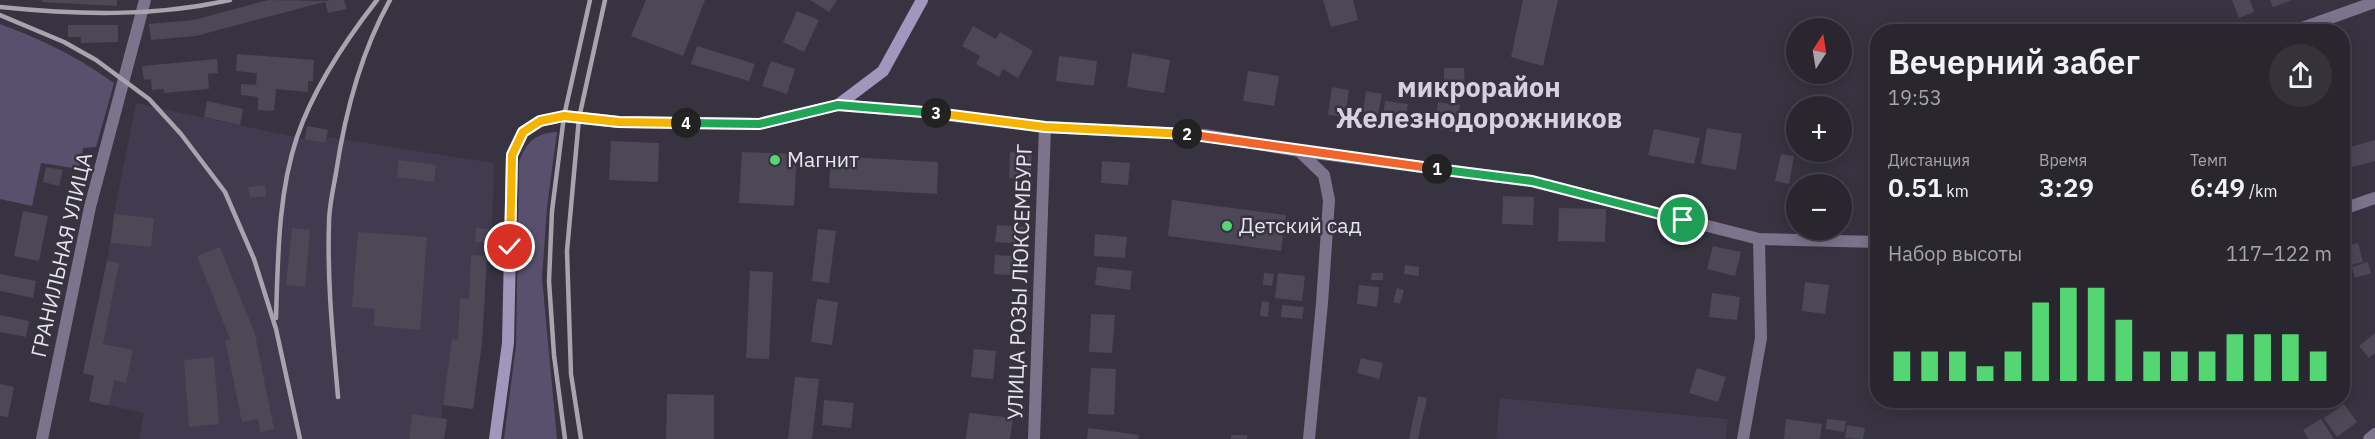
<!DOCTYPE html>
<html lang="ru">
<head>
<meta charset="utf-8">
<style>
	body { margin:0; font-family:"IBM Plex Sans",sans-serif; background:#35323c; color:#f1f3f6; height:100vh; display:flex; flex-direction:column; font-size:22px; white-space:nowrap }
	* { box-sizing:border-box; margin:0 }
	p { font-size:20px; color:#a5a5ab }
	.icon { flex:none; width:33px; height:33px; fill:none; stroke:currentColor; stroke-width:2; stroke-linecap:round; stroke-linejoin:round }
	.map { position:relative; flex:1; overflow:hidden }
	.details { position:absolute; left:1870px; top:24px; width:480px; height:384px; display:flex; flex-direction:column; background:#292630; border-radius:24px; box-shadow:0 3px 15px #0003,0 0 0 2px #45434c }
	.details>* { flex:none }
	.needle { width:39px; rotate:12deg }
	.controls { position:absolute; left:1786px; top:18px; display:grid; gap:12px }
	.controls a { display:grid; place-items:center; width:66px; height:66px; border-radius:50%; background:#292630; box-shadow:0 3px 15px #0003,0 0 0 2px #45434c; font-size:30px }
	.pin { position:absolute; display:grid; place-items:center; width:51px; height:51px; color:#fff; margin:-26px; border:3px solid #fff; border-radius:50%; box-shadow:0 2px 6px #0007 }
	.km { position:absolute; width:30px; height:30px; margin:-15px; border-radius:50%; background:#222; color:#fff; font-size:16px; line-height:30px; text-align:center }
	.round { display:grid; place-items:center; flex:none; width:63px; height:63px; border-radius:32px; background:#35323c }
	.head { display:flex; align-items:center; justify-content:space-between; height:102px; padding:0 18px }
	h1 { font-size:33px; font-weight:600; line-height:45px }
	.stats { display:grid; grid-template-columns:repeat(3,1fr); gap:9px; height:102px; padding:6px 18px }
	.stats div { display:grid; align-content:center }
	.stats b { font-size:26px; font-weight:600 }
	.stats small { font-size:16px; font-weight:400 }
	.stats p { font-size:16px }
	.chart { height:168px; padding:12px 18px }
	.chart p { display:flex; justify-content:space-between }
	.chart svg { width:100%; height:108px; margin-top:6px; stroke:#54d672; stroke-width:6 }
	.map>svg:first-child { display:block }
	.built { fill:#403b4e }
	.green { fill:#59506e }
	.building { fill:#4c4856 }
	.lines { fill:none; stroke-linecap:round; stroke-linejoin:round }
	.street { stroke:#7b748c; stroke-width:12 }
	.secondary { stroke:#a196bc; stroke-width:12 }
	.rail { stroke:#a7a4ae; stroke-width:4.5 }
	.split-1-casing { stroke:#fff; stroke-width:12 }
	.split-2-casing { stroke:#fff; stroke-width:12 }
	.split-3-casing { stroke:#fff; stroke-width:12 }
	.split-4-casing { stroke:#fff; stroke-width:12 }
	.split-5-casing { stroke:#fff; stroke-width:12 }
	.split-1 { stroke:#22a559; stroke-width:8 }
	.split-2 { stroke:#f0652b; stroke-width:8 }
	.split-3 { stroke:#f5b400; stroke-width:8 }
	.split-4 { stroke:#22a559; stroke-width:8 }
	.split-5 { stroke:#f5b400; stroke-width:8 }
	.poi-dot { fill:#54d672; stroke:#373340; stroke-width:2 }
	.labels { text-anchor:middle; stroke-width:5; stroke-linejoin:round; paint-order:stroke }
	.poi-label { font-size:21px; fill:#e6e4ec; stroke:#373340; text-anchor:start }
	.street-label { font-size:21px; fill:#e6e4ec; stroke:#373340 }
	.district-label { font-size:27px; font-weight:bold; fill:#d6d1e2; stroke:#373340 }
</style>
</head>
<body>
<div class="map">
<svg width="2375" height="439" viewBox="0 0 2375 439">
	<rect width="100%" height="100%" fill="#373340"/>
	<g class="built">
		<path d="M136 103 304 139 307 126 328 130 327 137 494 163 492 228 489 229 482 343 473 409 443 405 441 418 447 419 444 439H139L144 413 89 401 94 376 83 373 107 261 114 214Z"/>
		<path d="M1500 398 1728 419 1726 439H1496Z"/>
	</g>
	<g class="green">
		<path d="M0 24C45 41 74 55 114 83L96 147 83 148 79 169 41 163 32 206 0 199Z"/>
		<path d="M557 132 547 207 542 278 557 439H504L516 345 519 163C525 143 535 133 557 132Z"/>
	</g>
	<g class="building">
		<path d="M42 0H117V6L42 2Z"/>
		<path d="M268 0 328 1 196 36 151 40 149 24 194 20Z"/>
		<path d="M331 0H344L347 9 328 13 325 1Z"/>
		<path d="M646 0H705L683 56 631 36Z"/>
		<path d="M810 0H837L829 12Z"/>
		<path d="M1323 0H1353L1358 20 1331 27Z"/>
		<path d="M1523 0H1558L1543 66 1511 57Z"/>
		<path d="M2232 0H2250L2254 12 2239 18Z"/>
		<path d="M2270 0H2292L2273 7Z"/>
		<path d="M797 11 819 20 804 52 783 42Z"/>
		<path d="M68 25H118V42L81 43V37H68Z"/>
		<path d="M973 26 996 39 1000 32 1033 51 1018 78 1003 69 999 77 976 64 980 56 962 46Z"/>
		<path d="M697 46 755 64 749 81 691 64Z"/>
		<path d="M1132 53 1170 60 1164 93 1127 87Z"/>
		<path d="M237 54 314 60 313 81H308V92L276 89 274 111 258 110V97L241 95V84L256 85 257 73 236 71Z"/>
		<path d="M1059 56 1097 61 1094 86 1056 81Z"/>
		<path d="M217 59 218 73 208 74 209 89 164 93V89L152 90 151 79 144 80 142 66Z"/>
		<path d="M771 61 795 69 787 94 762 86Z"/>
		<path d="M1444 68H1464L1465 87 1444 88Z"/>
		<path d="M1248 71 1279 76 1274 106 1243 101Z"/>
		<path d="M1332 87 1349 90 1345 117 1328 115Z"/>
		<path d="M1366 91 1382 94 1377 120 1362 118Z"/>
		<path d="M207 101 243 109 240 125 204 117Z"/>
		<path d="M1385 101 1408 104 1404 127 1382 123Z"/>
		<path d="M1438 102 1460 105 1456 132 1434 128Z"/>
		<path d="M307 126 328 130 325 143 305 139Z"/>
		<path d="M1707 128 1742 134 1736 170 1701 164Z"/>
		<path d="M1654 129 1700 138 1694 164 1648 155Z"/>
		<path d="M2375 140V161L2352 167 2347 148Z"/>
		<path d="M611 141 659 143 658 182 609 180Z"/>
		<path d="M742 152 797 154 794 206 739 203Z"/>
		<path d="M1010 152 1032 153 1030 179 1009 178Z"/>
		<path d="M1781 154 1794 156 1789 184 1775 181Z"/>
		<path d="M831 156 938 162 937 194 829 188Z"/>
		<path d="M399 160 436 165 434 182 397 177Z"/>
		<path d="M1102 161 1130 163 1128 185 1101 183Z"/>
		<path d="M46 167 63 170 59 186 43 182Z"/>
		<path d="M265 185 266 196 250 198 248 187Z"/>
		<path d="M1503 196 1534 197 1533 225 1502 224Z"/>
		<path d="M1172 200 1286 215 1281 251 1168 236Z"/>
		<path d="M1559 208 1606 209 1605 242 1558 241Z"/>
		<path d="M23 211 48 216 39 261 14 256Z"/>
		<path d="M114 214 154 218 151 247 111 243Z"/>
		<path d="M997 225 1026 227 1025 244 995 242Z"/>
		<path d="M292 228 310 230 305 287 286 285Z"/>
		<path d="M476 228 489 229 488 243 475 242Z"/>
		<path d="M818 229 836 231 829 283 812 281Z"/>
		<path d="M358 232 427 237 420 330 374 326 375 309 352 307Z"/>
		<path d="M1095 234 1127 237 1125 258 1094 256Z"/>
		<path d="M2358 243 2363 262 2343 267V247Z"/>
		<path d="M1713 246 1741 252 1735 276 1707 269Z"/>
		<path d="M220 247 255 334 274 429 260 432 258 419 242 422 225 340 230 339 197 256Z"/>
		<path d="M471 255 487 256 482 343 473 409 443 405 452 339 458 340 460 298 469 299Z"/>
		<path d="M995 255 1024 257 1022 276 994 274Z"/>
		<path d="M107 261 119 263 103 344 133 350 126 383 114 380 109 406 89 401 94 376 83 373Z"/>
		<path d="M2368 262 2371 273 2355 278 2352 267Z"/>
		<path d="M1405 265 1419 267V276L1404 274Z"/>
		<path d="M1097 267 1132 271 1130 290 1095 285Z"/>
		<path d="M750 271 773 272 769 359 746 358Z"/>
		<path d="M1264 273 1274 274 1272 286 1263 285Z"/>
		<path d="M1278 273 1305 276 1302 301 1275 298Z"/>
		<path d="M1372 273H1383V280H1371Z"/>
		<path d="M0 274 36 281 33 298 0 291Z"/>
		<path d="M2349 275 2351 281 2343 284V278Z"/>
		<path d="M1805 282 1829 285 1825 314 1802 311Z"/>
		<path d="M1359 285 1379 287 1377 307 1357 304Z"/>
		<path d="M1397 288 1404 290 1400 304 1393 302Z"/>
		<path d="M1712 293 1740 297 1737 320 1709 317Z"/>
		<path d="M817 299 838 302 832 345 811 342Z"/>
		<path d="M1262 301 1269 302 1268 317 1260 316Z"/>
		<path d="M1282 305 1304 307 1302 319 1281 317Z"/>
		<path d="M1091 314 1115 315 1112 353 1089 352Z"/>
		<path d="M0 315 29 321 26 337 0 332Z"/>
		<path d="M2375 333V353L2369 358 2359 346Z"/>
		<path d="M974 349 996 351 993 379 971 377Z"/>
		<path d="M214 357 219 424 189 427 184 360Z"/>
		<path d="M1361 358 1383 363 1379 379 1357 373Z"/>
		<path d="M1091 368 1116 369 1114 415 1088 414Z"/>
		<path d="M1697 368 1726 377 1718 402 1689 393Z"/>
		<path d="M795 377 819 379 812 439H788Z"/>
		<path d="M0 384 14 387 8 417 0 416Z"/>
		<path d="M667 394 714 395V439H666Z"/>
		<path d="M1418 396 1427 398 1418 439H1409Z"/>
		<path d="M824 400 854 403 851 428 822 425Z"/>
		<path d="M2344 404 2357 422 2337 437 2324 418Z"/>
		<path d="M969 413 1013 418 1010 439H966Z"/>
		<path d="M412 414 447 419 444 439H409Z"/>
		<path d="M1786 419 1822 424 1820 439H1784Z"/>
		<path d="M1827 419 1846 421 1844 432 1826 429Z"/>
		<path d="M2321 419 2334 439H2309L2303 430Z"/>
		<path d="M1847 425 1865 428 1863 439 1845 438Z"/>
		<path d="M1088 428 1139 435 1138 439H1087Z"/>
		<rect x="1231" y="435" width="16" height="4"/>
	</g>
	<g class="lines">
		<g class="street">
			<path d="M2291 32 2375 2"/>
			<path d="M838 105 922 112 1045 127 1205 135 1299 151 1531 181 1759 239 1878 242"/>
			<path d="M1299 151 1324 175 1329 200 1322 303 1309 439"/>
			<path d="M2343 209 2375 198"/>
			<path d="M42 439 90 207 145 0"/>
			<path d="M1034 439 1045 127"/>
			<path d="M1743 439 1761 338 1759 239"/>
			<path d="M2369 439 2375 434"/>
		</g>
		<path class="secondary" d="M495 439 508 343 512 155 523 132 540 121 564 116 619 122 759 124 838 105 883 71 922 0"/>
		<g class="rail">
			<path d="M0 7C78 15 154 17 230 0"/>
			<path d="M0 15 64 42 96 60 149 99 181 134 225 192 254 259 276 329 300 439"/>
			<path d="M276 318C278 258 278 194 297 137 314 87 345 41 377 0"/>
			<path d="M338 397C333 339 327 281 329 223 329 207 333 190 336 173 345 113 360 54 390 0"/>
			<path d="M565 439 554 355 549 281 552 211 564 116 590 0"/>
			<path d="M581 439 571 374 567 251 579 118 605 0"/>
		</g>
	</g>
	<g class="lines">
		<g class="split-1-casing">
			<path id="split-1" d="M1437 169 1532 181 1683 220"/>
		</g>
		<g class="split-2-casing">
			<path id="split-2" d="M1187 134 1437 169"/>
		</g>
		<g class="split-3-casing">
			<path id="split-3" d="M936 113 1045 127 1187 134"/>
		</g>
		<g class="split-4-casing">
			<path id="split-4" d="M686 123 759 124 838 105 936 113"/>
		</g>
		<g class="split-5-casing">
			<path id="split-5" d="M510 247 512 155 523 132 540 121 564 116 619 122 686 123"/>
		</g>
		<use href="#split-1" class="split-1"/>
		<use href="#split-2" class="split-2"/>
		<use href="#split-3" class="split-3"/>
		<use href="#split-4" class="split-4"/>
		<use href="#split-5" class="split-5"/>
	</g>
	<g class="poi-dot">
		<circle cx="775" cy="160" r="6"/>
		<circle cx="1227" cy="226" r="6"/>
	</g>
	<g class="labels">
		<g class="poi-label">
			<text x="787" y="167">Магнит</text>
			<text x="1239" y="233">Детский сад</text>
		</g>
		<g class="street-label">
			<text transform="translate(62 255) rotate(-77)" y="7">ГРАНИЛЬНАЯ УЛИЦА</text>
			<text transform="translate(1020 282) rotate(-88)" y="7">УЛИЦА РОЗЫ ЛЮКСЕМБУРГ</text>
		</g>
		<g class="district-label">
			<text x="1479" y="97">микрорайон<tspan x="1479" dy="31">Железнодорожников</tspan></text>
		</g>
	</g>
</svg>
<div class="controls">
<a><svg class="needle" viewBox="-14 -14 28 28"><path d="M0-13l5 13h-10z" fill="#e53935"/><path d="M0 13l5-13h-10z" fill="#a5a5ab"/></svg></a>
<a>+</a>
<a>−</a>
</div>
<div class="pin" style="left:1683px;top:220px;background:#1e9e55"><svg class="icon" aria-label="arrive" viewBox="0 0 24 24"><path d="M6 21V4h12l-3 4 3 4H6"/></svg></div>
<div class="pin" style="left:510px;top:247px;background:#d93025"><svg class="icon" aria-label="check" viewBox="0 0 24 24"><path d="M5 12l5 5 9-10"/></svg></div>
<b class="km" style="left:1437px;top:169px">1</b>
<b class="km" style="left:1187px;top:134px">2</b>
<b class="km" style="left:936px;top:113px">3</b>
<b class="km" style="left:686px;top:123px">4</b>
<section class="details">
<div class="head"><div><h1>Вечерний забег</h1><p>19:53</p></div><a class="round"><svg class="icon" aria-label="share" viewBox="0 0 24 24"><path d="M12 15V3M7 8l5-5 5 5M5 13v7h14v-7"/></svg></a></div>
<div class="stats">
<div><p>Дистанция</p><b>0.51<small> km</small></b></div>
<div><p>Время</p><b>3:29</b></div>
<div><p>Темп</p><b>6:49<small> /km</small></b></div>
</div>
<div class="chart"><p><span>Набор высоты</span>117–122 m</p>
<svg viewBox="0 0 160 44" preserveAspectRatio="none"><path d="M5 44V32M15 44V32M25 44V32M35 44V38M45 44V32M55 44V12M65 44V6M75 44V6M85 44V19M95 44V32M105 44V32M115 44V32M125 44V25M135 44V25M145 44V25M155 44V32"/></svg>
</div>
</section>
</div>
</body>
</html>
